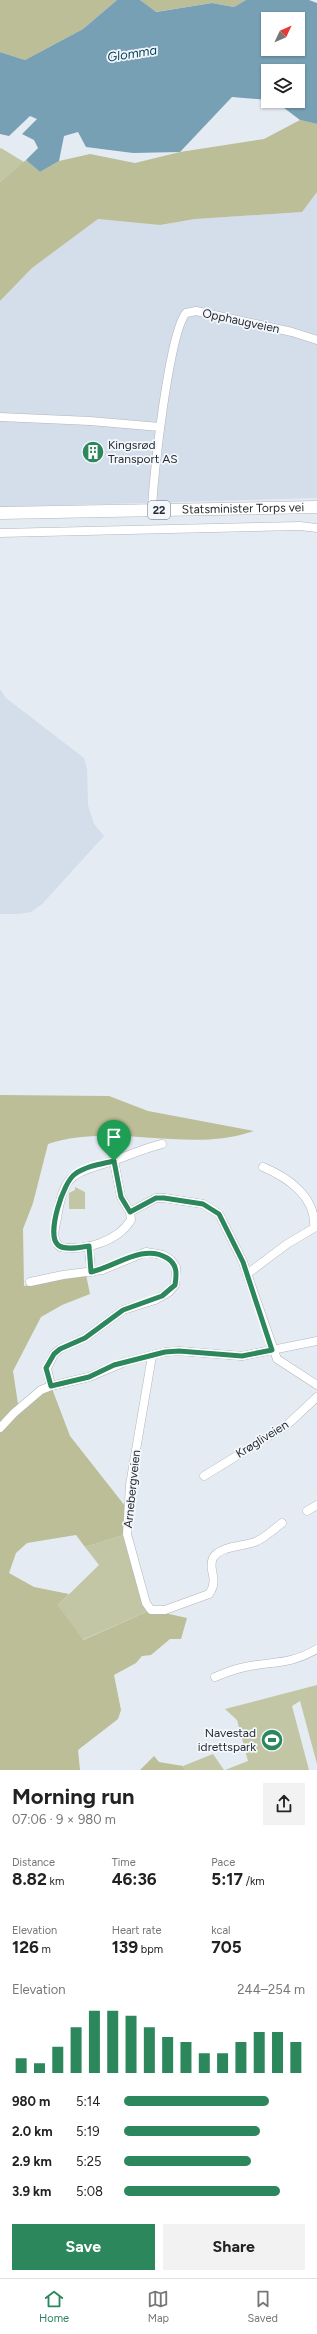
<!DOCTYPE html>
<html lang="en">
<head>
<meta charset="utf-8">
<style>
	body { margin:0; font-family:Figtree,sans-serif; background:#f2f2f2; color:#222; height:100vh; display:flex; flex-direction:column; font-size:15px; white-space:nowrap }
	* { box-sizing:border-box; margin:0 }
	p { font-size:13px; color:#767676 }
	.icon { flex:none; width:22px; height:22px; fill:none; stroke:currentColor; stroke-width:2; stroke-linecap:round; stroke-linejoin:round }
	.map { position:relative; height:1770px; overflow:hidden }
	.drawer { display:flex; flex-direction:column; background:#fff; flex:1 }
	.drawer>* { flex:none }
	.needle { width:26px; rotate:46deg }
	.fabs { position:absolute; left:261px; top:12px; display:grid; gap:8px }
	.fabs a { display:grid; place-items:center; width:44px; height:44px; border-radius:0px; background:#fff; box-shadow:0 1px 3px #0004; font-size:20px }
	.pin { position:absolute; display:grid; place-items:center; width:34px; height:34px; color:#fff; margin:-41px -17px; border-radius:50% 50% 50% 0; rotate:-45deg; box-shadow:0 0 4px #0007 }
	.pin .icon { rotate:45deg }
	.round { display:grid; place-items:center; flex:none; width:42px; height:42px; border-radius:0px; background:#f2f2f2 }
	.head { display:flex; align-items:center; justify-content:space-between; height:68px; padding:0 12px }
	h1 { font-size:22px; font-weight:700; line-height:30px }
	.figures { display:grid; grid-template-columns:repeat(3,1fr); gap:6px; height:68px; padding:4px 12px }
	.figures div { display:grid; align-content:center }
	.figures b { font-size:17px; font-weight:700 }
	.figures small { font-size:11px; font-weight:400 }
	.figures p { font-size:11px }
	.chart { height:112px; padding:8px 12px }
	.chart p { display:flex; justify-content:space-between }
	.chart svg { width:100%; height:72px; margin-top:4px; stroke:#2d875c; stroke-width:6 }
	.action { display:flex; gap:8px; margin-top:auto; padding:8px 12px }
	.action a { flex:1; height:46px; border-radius:0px; background:#2d875c; color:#fff; font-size:16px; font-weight:700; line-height:46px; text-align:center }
	.action a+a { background:#f2f2f2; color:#222 }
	ul { padding:0 12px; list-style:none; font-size:13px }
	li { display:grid; grid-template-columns:64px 48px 1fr; align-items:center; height:30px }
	li i { height:10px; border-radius:5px; background:#2d875c }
	.menu { display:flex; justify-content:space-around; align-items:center; height:56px; border-top:1px solid #e0e0e0; background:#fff; font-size:11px; color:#767676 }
	.menu a { display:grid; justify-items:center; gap:2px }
	.menu .on { color:#2d875c }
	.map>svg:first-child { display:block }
	.built { fill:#d4ddea }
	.green { fill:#c3c6a4 }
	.forest { fill:#bbbe97 }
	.water { fill:#77a0b4; fill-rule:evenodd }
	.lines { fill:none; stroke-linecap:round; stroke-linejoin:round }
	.minor-casing { stroke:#b1b6bd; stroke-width:9 }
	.highway-casing { stroke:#b1b6bd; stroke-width:13 }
	.minor { stroke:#fff; stroke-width:8 }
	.highway { stroke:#fff; stroke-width:12 }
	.route-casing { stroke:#fff; stroke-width:8 }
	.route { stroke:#2d875c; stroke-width:5 }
	.labels { text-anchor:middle; stroke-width:3.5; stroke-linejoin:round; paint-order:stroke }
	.shield { fill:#f3f8fe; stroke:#66686c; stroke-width:1 }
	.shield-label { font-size:11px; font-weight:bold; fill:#292b2e }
	.street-label { font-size:12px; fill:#292b2e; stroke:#f3f8fe }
	.poi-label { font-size:12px; fill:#292b2e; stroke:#f3f8fe; text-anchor:start }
	.water-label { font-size:13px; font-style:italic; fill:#003d52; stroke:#f3f8fe }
</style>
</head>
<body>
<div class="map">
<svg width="317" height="1770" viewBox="0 0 317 1770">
	<rect width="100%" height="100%" fill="#e5ebf2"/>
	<g class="built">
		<path d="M317 192V498L0 507V301L32 268 98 219 160 225 195 219 302 212Z"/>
		<path d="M0 689 6 698 84 758 87 769 88 805 94 824 104 836 42 904 31 912 19 914H0Z"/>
	</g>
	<g class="green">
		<path d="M1 148 24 162 0 182V149Z"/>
		<path d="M75 1187 85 1192V1209H69V1193L75 1190Z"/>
		<path d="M127 1534 151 1610 82 1640 58 1605 99 1565 85 1547Z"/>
		<path d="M317 1685V1764L300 1701 292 1706 309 1770H225L248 1761 237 1720 225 1709Z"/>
		<path d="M213 1754 224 1770H185L183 1766Z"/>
	</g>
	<g class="forest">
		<path d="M0 0H117L83 29 25 60 0 52Z"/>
		<path d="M140 0H246L234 7 212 3 155 12Z"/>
		<path d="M300 120 317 124V192L302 212 195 219 160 225 98 219 32 268 0 301V182L26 160 40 172 59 161 90 154 135 163 180 152 264 139Z"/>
		<path d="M0 1095 109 1096 148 1111 254 1131C188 1154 115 1122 48 1144L33 1203 23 1229 24 1286 86 1275 90 1294 62 1305 41 1317 13 1371 18 1404 20 1407 51 1386 70 1436 129 1511 127 1534 85 1547 76 1535 27 1543 16 1553 9 1573 34 1587 69 1594 58 1605 83 1640 151 1610 187 1618 181 1639H170L151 1655 142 1656 136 1663 114 1675 121 1710 118 1719 78 1750 80 1770H0Z"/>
		<path d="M154 1756 159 1762 183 1766 185 1770H140Z"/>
	</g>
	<path class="water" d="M117 0H140L156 12 212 3 234 7 246 0H309L317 3V124L300 120 275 101H298V71H268V100L232 97 180 152 133 153 86 147 78 132 64 136 59 161 40 172 26 160 38 148 34 140 22 134 37 119 30 116 9 136 0 134V52L25 60 83 29ZM268 19H298V49H268Z"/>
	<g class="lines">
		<g class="minor-casing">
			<g id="minor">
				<path d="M0 417 90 421 160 427"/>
				<path d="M152 510C153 478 169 333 186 313L196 311 292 332 317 340"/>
				<path d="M0 533 300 526 317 528"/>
				<path d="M114 1161 121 1197 130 1212 131 1220C117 1242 85 1251 60 1247 51 1238 55 1229 57 1218 64 1172 73 1174 113 1161 130 1155 145 1148 162 1144"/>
				<path d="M130 1212 156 1198H164L203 1204 219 1214 243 1262 277 1359 317 1385"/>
				<path d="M89 1246 91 1272"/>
				<path d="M247 1274 287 1244 314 1228C317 1197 287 1177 263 1167"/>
				<path d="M30 1282 63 1275 102 1270 146 1252 163 1255 171 1260 176 1267 175 1285 169 1292 155 1300 123 1310 85 1338 60 1349 54 1354 47 1368 51 1386"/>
				<path d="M152 1356 130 1485 127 1534 146 1603 151 1610H165L209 1594C220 1578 207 1570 213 1558 220 1545 245 1547 257 1541 266 1537 274 1529 282 1523"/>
				<path d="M0 1428 14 1413 41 1390 51 1386 89 1377 125 1362 165 1352 179 1351 242 1356 317 1341"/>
				<path d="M204 1476 287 1425 317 1397"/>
				<path d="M307 1511 317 1505"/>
				<path d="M215 1677C225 1673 234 1669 245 1667 273 1661 290 1665 317 1649"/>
			</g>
		</g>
		<g class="highway-casing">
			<g id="highway">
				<path id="s1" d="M0 513 317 507"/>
			</g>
		</g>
		<use href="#minor" class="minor"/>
		<use href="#highway" class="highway"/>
	</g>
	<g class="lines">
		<g class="route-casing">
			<path id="route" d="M114 1161 121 1197 130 1212 156 1198H164L203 1204 219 1214 243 1262 272 1350 242 1356 179 1351 165 1352 114 1365 89 1377 51 1386 46 1368 54 1354 60 1349 85 1338 123 1310 162 1296 175 1285C177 1273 177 1264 167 1258 143 1243 115 1267 91 1272L89 1246C81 1247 65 1251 58 1245 46 1235 63 1182 75 1174 86 1166 101 1164 114 1161Z"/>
		</g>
		<use href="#route" class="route"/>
	</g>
	<defs>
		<g id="building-disc" transform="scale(1.15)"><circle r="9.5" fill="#2d875c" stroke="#f3f8fe"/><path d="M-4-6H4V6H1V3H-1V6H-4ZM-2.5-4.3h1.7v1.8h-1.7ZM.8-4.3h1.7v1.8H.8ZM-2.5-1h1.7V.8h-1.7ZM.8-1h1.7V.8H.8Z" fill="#fff"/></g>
		<g id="stadium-disc" transform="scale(1.15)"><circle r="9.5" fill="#2d875c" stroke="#f3f8fe"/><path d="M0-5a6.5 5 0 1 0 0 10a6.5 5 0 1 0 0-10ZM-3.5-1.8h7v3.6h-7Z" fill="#fff"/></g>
	</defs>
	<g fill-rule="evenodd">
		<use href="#building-disc" x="93" y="452"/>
		<use href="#stadium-disc" x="272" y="1740"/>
	</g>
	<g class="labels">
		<rect class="shield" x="148" y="501" width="22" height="18" rx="3"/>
		<g class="shield-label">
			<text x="159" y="514">22</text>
		</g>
		<g class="street-label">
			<text transform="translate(241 321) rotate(12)" y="4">Opphaugveien</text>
			<text dy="4" stroke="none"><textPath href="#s1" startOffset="243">Statsminister Torps vei</textPath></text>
			<text transform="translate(262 1439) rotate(-32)" y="4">Krøgliveien</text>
			<text transform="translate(132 1489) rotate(-84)" y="4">Arnebergveien</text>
		</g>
		<g class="poi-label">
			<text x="108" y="449">Kingsrød<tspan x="108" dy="14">Transport AS</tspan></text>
			<text x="256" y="1737" text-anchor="end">Navestad<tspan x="256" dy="14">idrettspark</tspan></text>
		</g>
		<g class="water-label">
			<text transform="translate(132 53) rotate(-9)" y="5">Glomma</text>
		</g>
	</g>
</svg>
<div class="fabs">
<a><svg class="needle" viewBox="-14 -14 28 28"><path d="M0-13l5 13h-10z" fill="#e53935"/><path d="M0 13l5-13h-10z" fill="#767676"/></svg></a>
<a><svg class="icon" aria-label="layers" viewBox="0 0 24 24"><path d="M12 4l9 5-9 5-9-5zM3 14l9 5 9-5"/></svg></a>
</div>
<div class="pin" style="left:114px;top:1161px;background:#1e9e55"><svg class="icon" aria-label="arrive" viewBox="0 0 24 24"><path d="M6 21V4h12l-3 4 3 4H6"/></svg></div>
</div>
<section class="drawer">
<div class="head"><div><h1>Morning run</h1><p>07:06 · 9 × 980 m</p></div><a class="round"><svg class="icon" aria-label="share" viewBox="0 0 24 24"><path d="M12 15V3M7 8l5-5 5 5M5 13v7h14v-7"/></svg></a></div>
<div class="figures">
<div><p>Distance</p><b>8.82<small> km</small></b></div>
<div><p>Time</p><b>46:36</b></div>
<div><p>Pace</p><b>5:17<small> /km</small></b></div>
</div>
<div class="figures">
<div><p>Elevation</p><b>126<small> m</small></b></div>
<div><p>Heart rate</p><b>139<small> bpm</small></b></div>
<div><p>kcal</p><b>705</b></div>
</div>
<div class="chart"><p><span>Elevation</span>244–254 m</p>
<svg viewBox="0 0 160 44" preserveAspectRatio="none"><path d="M5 44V35M15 44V38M25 44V28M35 44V16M45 44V6M55 44V6M65 44V9M75 44V16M85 44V22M95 44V25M105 44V32M115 44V32M125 44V25M135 44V19M145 44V19M155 44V25"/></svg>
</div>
<ul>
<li><b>980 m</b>5:14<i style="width:80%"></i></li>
<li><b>2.0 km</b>5:19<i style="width:75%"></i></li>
<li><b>2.9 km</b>5:25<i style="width:70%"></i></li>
<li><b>3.9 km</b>5:08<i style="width:86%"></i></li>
</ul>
<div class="action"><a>Save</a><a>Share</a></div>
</section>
<nav class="menu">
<a class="on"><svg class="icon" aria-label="home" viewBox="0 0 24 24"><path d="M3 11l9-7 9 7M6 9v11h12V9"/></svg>Home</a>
<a><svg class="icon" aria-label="map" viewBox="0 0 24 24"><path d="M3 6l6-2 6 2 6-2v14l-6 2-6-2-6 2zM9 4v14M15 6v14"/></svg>Map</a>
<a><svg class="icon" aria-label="saved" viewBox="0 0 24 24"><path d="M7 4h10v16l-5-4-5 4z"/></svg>Saved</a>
</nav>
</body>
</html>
